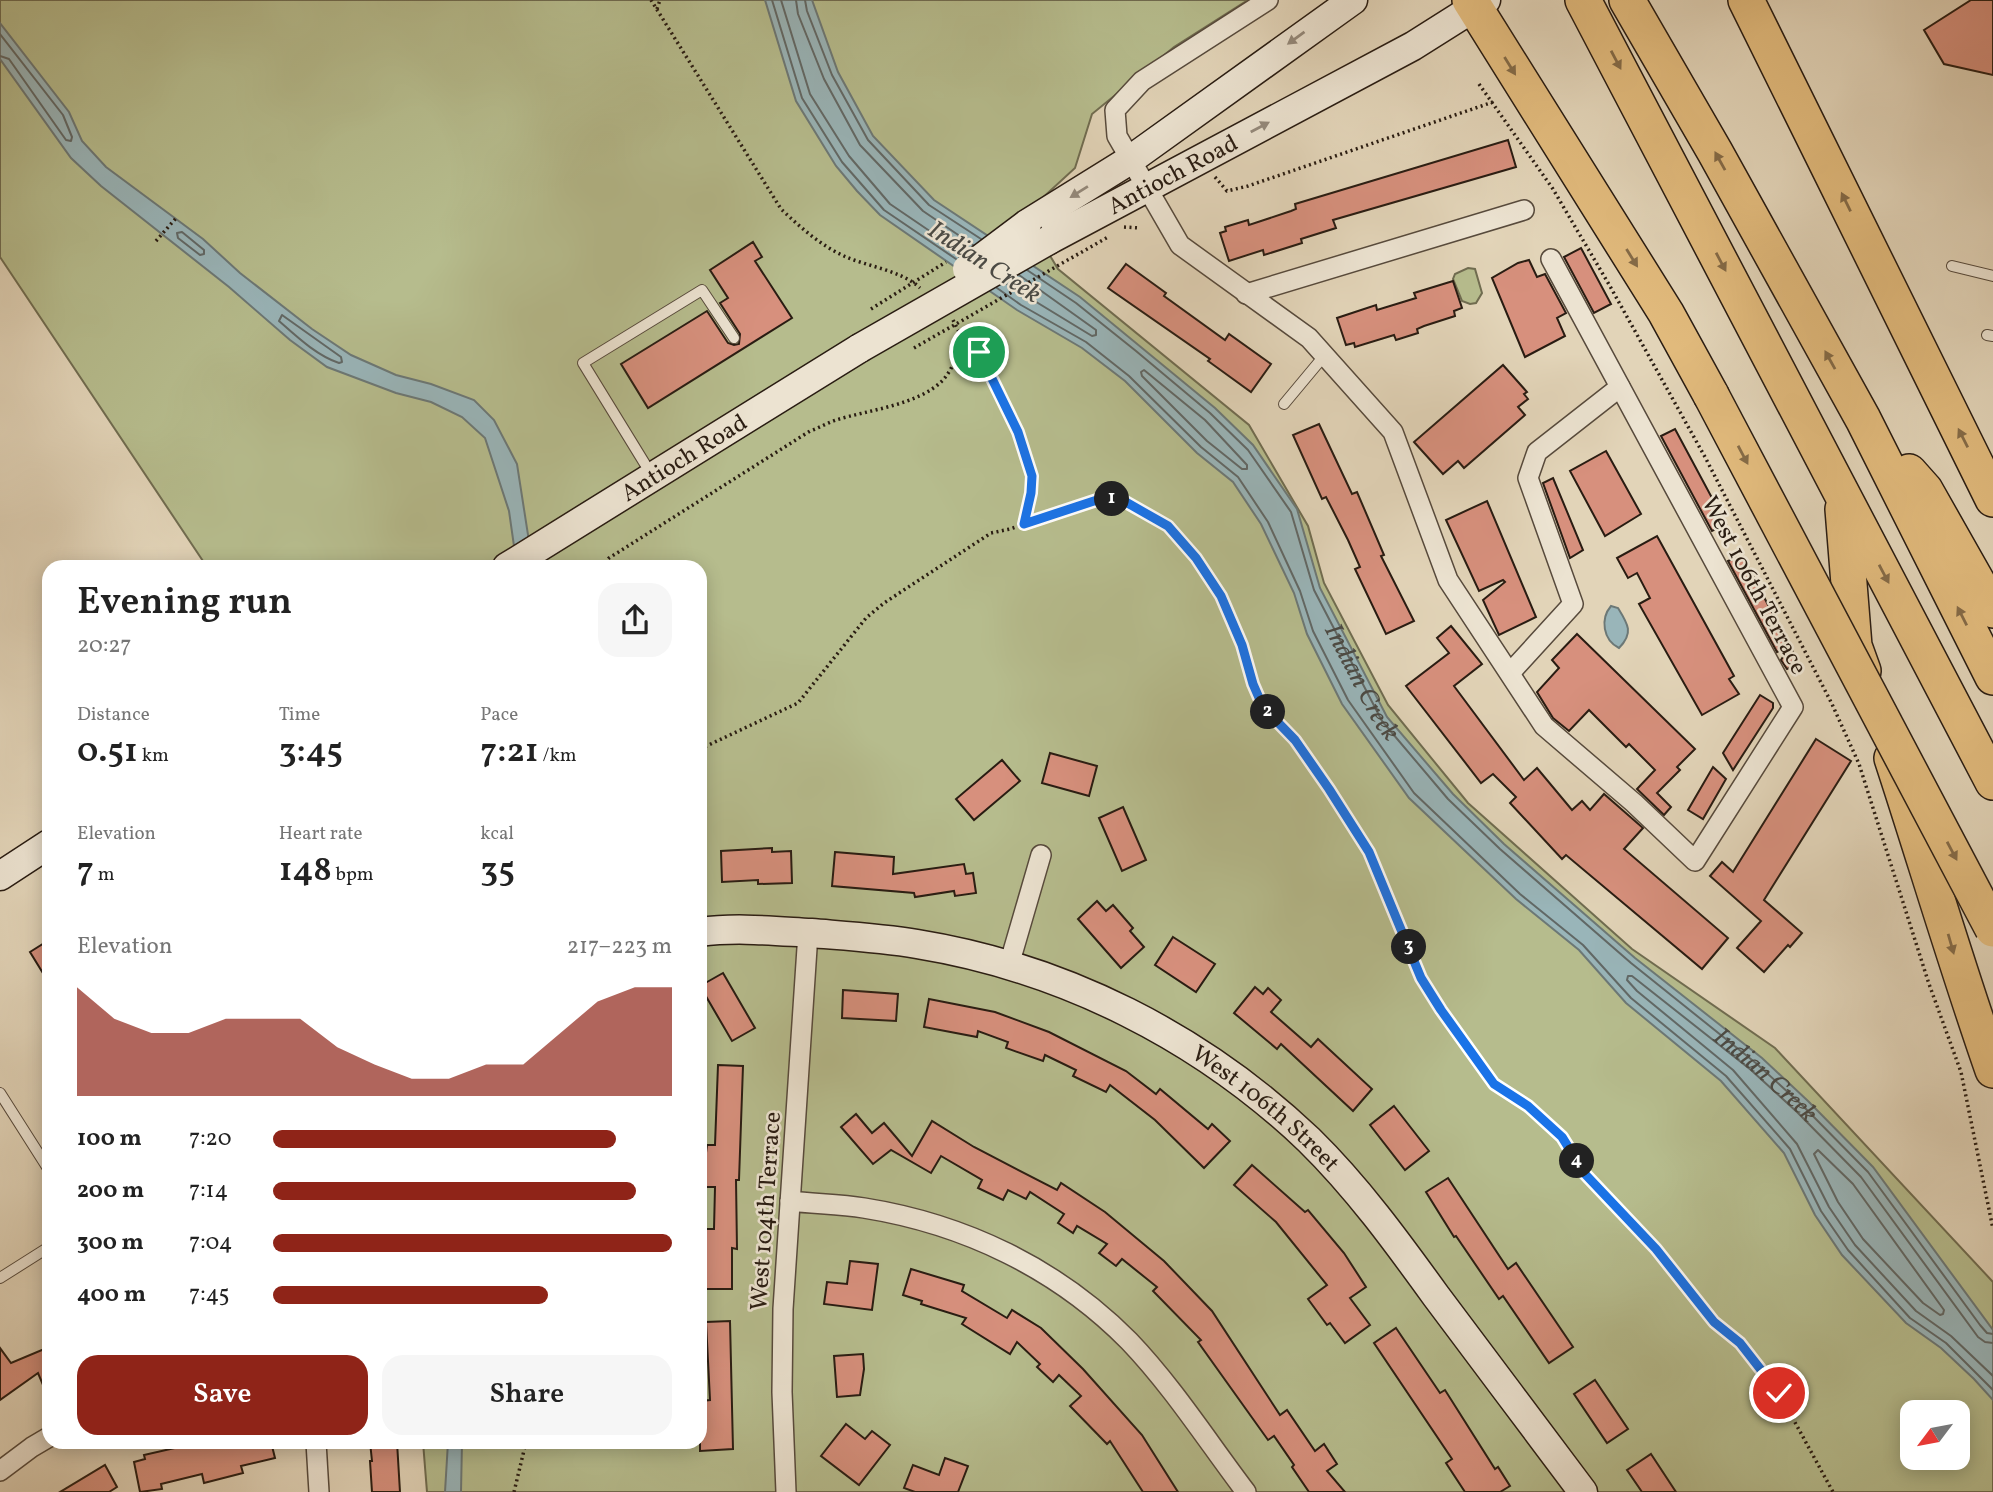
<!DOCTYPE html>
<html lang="en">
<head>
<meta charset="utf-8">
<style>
	body { margin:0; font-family:Vollkorn,serif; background:#f6f6f6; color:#222; height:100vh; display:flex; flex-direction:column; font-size:26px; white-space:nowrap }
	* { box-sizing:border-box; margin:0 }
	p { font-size:23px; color:#767676 }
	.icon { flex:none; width:38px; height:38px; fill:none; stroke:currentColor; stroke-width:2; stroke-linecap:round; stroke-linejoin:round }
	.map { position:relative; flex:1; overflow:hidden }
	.panel { position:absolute; left:42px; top:560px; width:665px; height:889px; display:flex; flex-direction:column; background:#fff; border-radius:21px; box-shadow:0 4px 18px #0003 }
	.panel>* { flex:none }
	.needle { width:46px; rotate:238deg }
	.controls { position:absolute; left:1900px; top:1400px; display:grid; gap:14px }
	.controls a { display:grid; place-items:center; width:70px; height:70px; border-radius:14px; background:#fff; box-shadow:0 4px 18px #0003; font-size:35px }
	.pin { position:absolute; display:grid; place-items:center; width:60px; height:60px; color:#fff; margin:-30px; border:4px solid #fff; border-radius:50%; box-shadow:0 2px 7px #0007 }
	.km { position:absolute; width:35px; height:35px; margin:-18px; border-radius:50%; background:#222; color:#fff; font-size:19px; line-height:35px; text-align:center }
	.round { display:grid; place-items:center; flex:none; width:74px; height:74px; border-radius:21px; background:#f6f6f6 }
	.overview { display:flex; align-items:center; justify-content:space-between; height:119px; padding:0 35px }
	h1 { font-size:38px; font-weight:600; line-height:52px }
	.stats { display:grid; grid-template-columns:repeat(3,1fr); gap:10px; height:119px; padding:7px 35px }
	.stats div { display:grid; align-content:center }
	.stats b { font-size:35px; font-weight:600 }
	.stats small { font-size:19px; font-weight:400 }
	.stats p { font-size:19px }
	.chart { height:196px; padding:14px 35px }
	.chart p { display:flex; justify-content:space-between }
	.chart svg { width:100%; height:126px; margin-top:7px; fill:#8f2418; opacity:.7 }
	.action { display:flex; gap:14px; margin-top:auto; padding:14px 35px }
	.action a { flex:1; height:80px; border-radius:21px; background:#8f2418; color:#fff; font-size:28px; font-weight:600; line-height:80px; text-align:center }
	.action a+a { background:#f6f6f6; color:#222 }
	ul { padding:0 35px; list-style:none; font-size:23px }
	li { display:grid; grid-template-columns:112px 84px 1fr; align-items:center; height:52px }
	li i { height:18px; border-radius:9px; background:#8f2418 }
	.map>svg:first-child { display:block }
	.green { fill:#b6bc8d; stroke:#706c50; stroke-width:2; fill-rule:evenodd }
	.water { fill:#99b5b9; stroke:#6c7876; stroke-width:2 }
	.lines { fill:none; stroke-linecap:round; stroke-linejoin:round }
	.shore { stroke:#616866; stroke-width:2 }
	.building { fill:#d7907d; stroke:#291c12; stroke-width:2 }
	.lane-casing { stroke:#574a3c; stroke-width:12 }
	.street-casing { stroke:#574a3c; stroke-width:22 }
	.secondary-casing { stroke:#291c12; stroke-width:31 }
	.highway-casing { stroke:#291c12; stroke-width:38 }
	.path { stroke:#291c12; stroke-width:3.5; stroke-dasharray:2 3.5; stroke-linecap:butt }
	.lane { stroke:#ece3d1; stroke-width:10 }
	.street { stroke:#ece3d1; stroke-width:19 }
	.secondary { stroke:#ece3d1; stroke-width:28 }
	.highway { stroke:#e1ba7c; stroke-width:35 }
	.secondary-bridge-casing { stroke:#291c12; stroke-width:31; stroke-linecap:butt }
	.highway-bridge-casing { stroke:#291c12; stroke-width:38; stroke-linecap:butt }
	.path-bridge { stroke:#291c12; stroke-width:3.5; stroke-dasharray:2 3.5; stroke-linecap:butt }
	.secondary-bridge { stroke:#ece3d1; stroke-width:28 }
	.highway-bridge { stroke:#e1ba7c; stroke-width:35 }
	.oneway { fill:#94897b }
	.oneway2 { fill:#856b47 }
	.route-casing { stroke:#fff; stroke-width:14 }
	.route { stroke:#1a73e8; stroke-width:9 }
	.labels { text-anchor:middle; stroke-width:5; stroke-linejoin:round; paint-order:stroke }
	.street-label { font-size:24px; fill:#291c12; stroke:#ece3d1 }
	.water-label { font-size:26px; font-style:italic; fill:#4b4a44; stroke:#ece3d1 }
</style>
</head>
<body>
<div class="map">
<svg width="1993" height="1492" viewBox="0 0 1993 1492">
	<rect width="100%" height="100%" fill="#e2d4b8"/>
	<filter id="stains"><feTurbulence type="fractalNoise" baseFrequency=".00286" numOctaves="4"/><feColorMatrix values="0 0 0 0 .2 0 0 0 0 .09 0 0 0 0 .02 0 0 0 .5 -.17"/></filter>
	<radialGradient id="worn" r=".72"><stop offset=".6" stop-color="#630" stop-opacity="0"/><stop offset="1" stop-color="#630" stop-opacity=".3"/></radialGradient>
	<g class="green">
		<path d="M0 0H1248L1174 47 1092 114 1075 168 1025 214 1058 269 1249 425 1308 526 1324 583 1388 705 1468 803 1632 949 1775 1048 1993 1282V1492H427L423 1442H700V567H207L0 257ZM1913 1412H1958V1458H1913Z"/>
		<path d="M1468 268 1475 269 1482 293 1476 303 1470 304 1462 301 1453 279 1455 274Z"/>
	</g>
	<g class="water">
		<path d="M765 0H812L838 72 873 136 934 200 1080 297 1215 408 1253 445 1297 509 1320 588 1387 717 1453 794 1504 844 1635 958 1762 1058 1808 1101 1873 1167 1993 1330V1400L1974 1379 1941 1348 1906 1323 1842 1255 1815 1215 1784 1153 1721 1081 1626 1003 1579 950 1516 899 1409 798 1342 704 1307 634 1294 593 1261 524 1233 482 1197 453 1125 381 1082 348 1017 310 880 215 857 191 836 166 796 101Z"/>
		<path d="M0 23 69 112 82 141 106 167 203 239 240 273 312 329 351 355 396 375 431 384 474 400 494 420 517 464 533 567H517L509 511 485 438 462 417 431 402 396 393 327 367 290 340 229 287 101 186 71 158 0 59Z"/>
		<path d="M1611 606 1618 608C1628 624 1634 633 1619 648 1603 640 1600 619 1611 606Z"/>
		<path d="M448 1442H462L461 1492H445Z"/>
	</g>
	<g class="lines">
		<g class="shore">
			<path d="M772 0 802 98 842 162 884 210 956 259"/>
			<path d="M781 0 810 94 849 156 890 204 962 253"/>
			<path d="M796 0 798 14 824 79 860 145 923 211 973 245"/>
			<path d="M805 0 807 11 832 75 868 140 929 205 981 239"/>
			<path d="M0 34 63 115 72 137 71 141 66 140 9 59 0 56"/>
			<path d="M182 232 204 250V254L200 255 178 238 177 233Z"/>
			<path id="s1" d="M1027 270 1076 303 1136 351 1210 413 1248 450 1291 512 1314 590 1382 721 1448 799 1500 849 1631 963 1757 1064 1803 1106 1868 1172 1980 1325 1987 1333 1993 1334"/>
			<path d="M1005 283 1092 336 1096 335V330L1019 275"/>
			<path d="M997 288 1021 305 1086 342 1129 376 1201 447 1238 477 1268 522 1300 591 1313 631 1348 700 1414 793 1520 894 1583 945 1631 998 1726 1076 1790 1149 1821 1211 1848 1250 1910 1318 1946 1343 1993 1390"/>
			<path d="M282 315 341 357 342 362 339 363C317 356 296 336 279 321Z"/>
			<path d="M1144 370 1205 420 1247 465V469H1242L1207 441 1142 376 1141 372Z"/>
			<path d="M1818 1150 1853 1184 1944 1310 1943 1314 1940 1315 1923 1303 1863 1239 1838 1202 1814 1154Z"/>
			<path d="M1993 1343 1985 1342 1978 1337 1861 1177 1797 1112 1751 1070 1632 976H1628L1627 980 1637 991 1733 1070 1797 1144 1829 1207 1855 1245 1916 1311 1951 1336 1993 1376"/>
		</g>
	</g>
	<g class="building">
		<path d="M1971 0H1993V75L1944 64 1924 30Z"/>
		<path d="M1508 140 1516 167 1333 220 1336 228 1301 239 1302 243 1264 255 1263 250 1229 261 1220 233 1226 231 1225 227 1248 220 1249 225 1291 211 1296 209 1295 204Z"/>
		<path d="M753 242 762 257 755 261 792 318 648 408 621 364 707 311 728 343 734 345 739 344 740 334 720 303 728 298 710 270Z"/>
		<path d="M1581 248 1611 304 1594 313 1564 257Z"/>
		<path d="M1529 260 1537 277 1545 274 1566 313 1557 318 1565 336 1525 357 1492 278 1518 263Z"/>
		<path d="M1126 264 1166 293 1164 296 1225 340 1229 334 1271 364 1251 392 1208 361 1210 359 1108 288Z"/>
		<path d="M1453 281 1462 308 1454 311 1455 316 1424 326 1417 329 1418 333 1396 340 1394 335 1355 347 1354 343 1346 345 1337 318 1376 305 1377 310 1416 298 1414 293Z"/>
		<path d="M1503 365 1527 392 1524 394 1528 399 1518 407 1525 415 1464 468 1458 461 1443 474 1414 442Z"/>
		<path d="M1319 424 1352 494 1357 492 1384 555 1381 556 1414 621 1386 634 1355 569 1360 567 1348 540 1326 497 1322 499 1293 435Z"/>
		<path d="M1675 429 1726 524 1712 531 1661 436Z"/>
		<path d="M1606 451 1641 514 1605 536 1570 471Z"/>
		<path d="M1553 478 1583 550 1570 558 1543 483Z"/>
		<path d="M1487 501 1536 617 1499 635 1483 600 1505 582 1503 580 1479 591 1446 520Z"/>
		<path d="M1657 536 1734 676 1729 679 1739 694 1702 715 1639 604 1650 598 1637 573 1628 578 1617 558Z"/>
		<path d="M1742 555 1789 645 1777 652 1728 561Z"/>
		<path d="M1451 626 1482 664 1454 686 1524 780 1537 768 1572 810 1582 801 1590 810 1604 794 1643 828 1624 849 1728 938 1702 969 1566 855 1562 859 1510 803 1516 797 1493 774 1481 783 1406 686 1449 653 1437 638Z"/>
		<path d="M1577 634 1695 749 1677 767 1680 770 1657 793 1671 807 1664 815 1637 789 1655 770 1629 744 1626 747 1589 710 1569 731 1553 718 1537 692 1559 668 1552 660Z"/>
		<path d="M1790 646 1799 664 1787 669 1781 660Z"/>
		<path d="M1760 695 1773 703V708L1733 770 1723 753Z"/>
		<path d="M1816 739 1851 761 1764 900 1802 933 1790 947 1788 945 1764 972 1737 948 1761 921 1710 876 1722 862 1733 872Z"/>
		<path d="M1050 753 1097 766 1089 796 1042 783Z"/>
		<path d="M1002 760 1020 781 974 820 956 799Z"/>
		<path d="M1713 767 1726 779 1703 819 1688 810Z"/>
		<path d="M1123 807 1146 860 1122 871 1099 818Z"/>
		<path d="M772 848V852L791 851 792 883 758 884V880L722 882 721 851Z"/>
		<path d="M835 852 894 857 893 874 964 864 966 874 973 873 976 893 955 896 954 891 915 897 914 893 832 886Z"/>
		<path d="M1097 901 1106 911 1113 905 1133 928 1130 931 1144 947 1121 968 1078 919Z"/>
		<path d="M1173 937 1215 964 1196 992 1155 965Z"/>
		<path d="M49 940V983L30 952Z"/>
		<path d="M723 973 755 1028 732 1041 700 986Z"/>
		<path d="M1255 987 1263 994 1268 988 1281 1000 1271 1012 1311 1047 1318 1039 1372 1089 1353 1111 1281 1044 1277 1049 1234 1013Z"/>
		<path d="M843 990 898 994 896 1021 842 1018Z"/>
		<path d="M929 999 995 1012 1049 1032 1126 1071 1156 1094 1160 1089 1208 1129 1212 1124 1230 1141 1204 1168 1155 1120 1110 1085 1106 1092 1073 1076 1076 1070 1045 1055 1043 1061 1006 1048 1008 1042 978 1031 977 1037 924 1027Z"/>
		<path d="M718 1065 743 1066 739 1180H736L737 1249 732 1248V1289H703V1229H714L715 1187H704L705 1161 707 1145H715Z"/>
		<path d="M1394 1106 1429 1151 1405 1170 1370 1125Z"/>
		<path d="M856 1114 872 1133 884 1123 912 1156 932 1121 974 1147 1057 1190 1061 1183 1105 1212 1164 1261 1212 1311 1280 1415 1287 1410 1315 1451 1324 1444 1337 1464 1327 1471 1345 1492H1309L1292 1467 1294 1465 1274 1436 1268 1440 1198 1342 1201 1340 1153 1291 1157 1287 1122 1259 1116 1266 1099 1253 1107 1244 1077 1226 1073 1233 1058 1223 1064 1214 1030 1192 1026 1199 1008 1190 1003 1200 978 1188 982 1180 941 1156 931 1173 891 1150 873 1164 841 1127Z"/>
		<path d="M1252 1165 1305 1212 1308 1210 1344 1253 1366 1287 1350 1298 1370 1325 1345 1343 1330 1323 1327 1325 1308 1299 1327 1285 1276 1222 1234 1185Z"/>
		<path d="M1448 1178 1508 1269 1516 1263 1573 1347 1549 1363 1503 1296 1499 1299 1456 1236 1454 1237 1426 1192Z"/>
		<path d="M850 1261 878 1264 872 1310 824 1304 827 1282 847 1284Z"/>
		<path d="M911 1269 964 1285 962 1291 1007 1318 1012 1310 1041 1328 1083 1369 1142 1435 1178 1492H1143L1110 1441 1107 1444 1070 1406 1081 1396 1059 1375 1053 1382 1037 1367 1040 1364 1017 1342 1010 1354 962 1324 966 1318 921 1304 922 1301 903 1295Z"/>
		<path d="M730 1321 733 1449 700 1451V1401L710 1400 706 1322Z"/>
		<path d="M1396 1328 1440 1393 1445 1390 1495 1469 1498 1467 1510 1486 1500 1492H1465L1446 1463 1452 1459 1374 1343Z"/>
		<path d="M49 1347V1399L38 1373 0 1400V1348L11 1363Z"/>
		<path d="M863 1354 864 1369 860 1395 837 1397 834 1356Z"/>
		<path d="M1595 1380 1628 1429 1607 1443 1574 1394Z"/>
		<path d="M846 1424 865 1439 872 1431 890 1445 859 1485 821 1456Z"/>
		<path d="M201 1442H271L275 1458 241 1466 243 1473 204 1483 202 1474 161 1484 162 1489 140 1492 134 1462 145 1459 144 1455Z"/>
		<path d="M370 1442H397L400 1492H372L370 1461H372Z"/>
		<path d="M1651 1454 1676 1492H1642L1627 1470Z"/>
		<path d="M945 1458 968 1466 958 1492H915L904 1488 913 1465 939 1475Z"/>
		<path d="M105 1465 117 1487 109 1492H60Z"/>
	</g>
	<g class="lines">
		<g class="lane-casing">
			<g id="lane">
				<path d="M1952 266 1993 276"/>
				<path d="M1987 335 1993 336"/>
				<path d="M1284 404 1324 356"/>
				<path d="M645 464 583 363 702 290 734 338"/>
				<path d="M0 1093 49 1170"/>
				<path d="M0 1278 49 1247"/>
			</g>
		</g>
		<g class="street-casing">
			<g id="street">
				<path d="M1268 0 1142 81 1115 110 1117 136 1180 245 1309 338 1393 432 1448 580 1544 726 1634 803 1695 861 1793 707 1551 259"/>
				<path d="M1246 294 1524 210"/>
				<path d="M1510 673 1573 604 1528 478 1537 452 1620 387"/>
				<path d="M1009 965 1041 855"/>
				<path d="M790 1201C814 1204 839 1204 864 1208 964 1224 1057 1268 1129 1341 1173 1387 1208 1442 1246 1492"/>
				<path d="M316 1442 319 1492"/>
				<path d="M0 1471 32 1447 49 1437"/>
				<path d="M786 1492 782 1392 783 1309 808 933"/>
			</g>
		</g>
		<g class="secondary-casing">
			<g id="secondary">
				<path d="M1027 224 1130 160 1353 0"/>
				<path id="s2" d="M1049 240 1413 46 1486 0"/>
				<path id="s3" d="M507 567 860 348"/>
				<path d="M0 876 49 844"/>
				<path id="s4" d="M700 932C736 927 775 931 811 933 847 936 882 938 917 944 1064 968 1201 1037 1309 1140 1357 1187 1397 1242 1436 1296 1485 1361 1534 1427 1583 1492"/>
			</g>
		</g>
		<g class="highway-casing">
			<g id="highway">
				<path d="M1470 0 1666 313 1711 395"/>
				<path d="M1583 0 1993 782"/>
				<path d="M1627 0 1715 152 1863 419 1993 677"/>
				<path d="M1746 0 1993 499"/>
				<path d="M1909 472 1925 490 1993 610"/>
				<path d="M1843 509 1854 646 1863 671"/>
				<path d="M1892 758C1926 862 1957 967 1993 1070"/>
			</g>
		</g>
		<g class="path">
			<path d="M651 0 781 209C800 227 820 245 844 256 868 267 901 270 920 288"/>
			<path d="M657 9 660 0"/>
			<path d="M1479 84 1553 189 1611 288 1705 457 1832 704 1859 764 1929 984 1961 1072 1993 1229"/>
			<path d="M1215 177 1227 191 1248 186 1493 102"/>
			<path d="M1124 227 1139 228"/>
			<path d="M156 241 177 217"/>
			<path d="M953 320 960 334 959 346 979 352 1018 432 1032 476V493L1024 524"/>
			<path d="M914 348 1108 237"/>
			<path d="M601 567 609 558 810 431C819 428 827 423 836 420 868 410 919 405 943 380 952 370 956 358 959 346"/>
			<path d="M700 749 798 703 866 618 884 603 991 533 1010 529 1103 498 1124 501 1168 526 1196 558 1221 596 1242 645 1253 684 1263 707 1295 740 1329 789 1369 852 1398 918 1421 978 1441 1010 1494 1084 1528 1106 1562 1137 1585 1174 1656 1249 1714 1322 1740 1344 1756 1363 1779 1393 1833 1492"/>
			<path d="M514 1492 526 1442"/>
		</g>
		<use href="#lane" class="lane"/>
		<use href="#street" class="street"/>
		<use href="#secondary" class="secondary"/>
		<use href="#highway" class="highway"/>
		<g class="secondary-bridge-casing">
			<g id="secondary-bridge">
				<path d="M967 269 1027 224"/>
				<path d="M860 348 1049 240"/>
			</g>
		</g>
		<g class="highway-bridge-casing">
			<path id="highway-bridge" d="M1711 395 1993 929"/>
		</g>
		<path class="path-bridge" d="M871 309 946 262"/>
		<use href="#secondary-bridge" class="secondary-bridge"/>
		<use href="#highway-bridge" class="highway-bridge"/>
	</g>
	<defs><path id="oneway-solid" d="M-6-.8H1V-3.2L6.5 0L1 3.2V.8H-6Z" transform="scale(1.75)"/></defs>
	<g class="oneway">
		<use href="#oneway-solid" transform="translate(1296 38) rotate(144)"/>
		<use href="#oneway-solid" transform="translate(1260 127) rotate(-28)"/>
		<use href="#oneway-solid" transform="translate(1079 192) rotate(148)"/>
	</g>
	<g class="oneway2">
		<use href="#oneway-solid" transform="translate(1616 60) rotate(62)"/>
		<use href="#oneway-solid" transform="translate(1510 66) rotate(58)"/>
		<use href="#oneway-solid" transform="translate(1720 161) rotate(-119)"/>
		<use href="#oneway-solid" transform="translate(1846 202) rotate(-116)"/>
		<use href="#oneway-solid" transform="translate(1632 258) rotate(58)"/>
		<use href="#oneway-solid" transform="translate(1721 262) rotate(62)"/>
		<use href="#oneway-solid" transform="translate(1830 360) rotate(-119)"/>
		<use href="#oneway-solid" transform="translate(1963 438) rotate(-117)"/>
		<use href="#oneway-solid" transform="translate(1743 455) rotate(62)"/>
		<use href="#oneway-solid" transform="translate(1884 574) rotate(62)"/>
		<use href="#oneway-solid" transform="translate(1962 616) rotate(-117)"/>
		<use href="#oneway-solid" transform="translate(1952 851) rotate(62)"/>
		<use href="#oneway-solid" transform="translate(1951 944) rotate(74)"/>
	</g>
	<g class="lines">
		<g class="route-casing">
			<path id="route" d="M979 352 1018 432 1032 476 1031 493 1024 524 1103 498 1124 501 1168 526 1196 558 1221 596 1242 645 1253 684 1263 707 1295 740 1329 789 1369 852 1421 978 1441 1010 1494 1084 1528 1106 1562 1137 1585 1174 1656 1249 1714 1322 1740 1343 1779 1393"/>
		</g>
		<use href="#route" class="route"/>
	</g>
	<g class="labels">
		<g class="street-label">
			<text dy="8" stroke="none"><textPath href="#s2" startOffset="140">Antioch Road</textPath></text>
			<text dy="8" stroke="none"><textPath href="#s3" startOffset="208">Antioch Road</textPath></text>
			<text transform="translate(1755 585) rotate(62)" y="8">West 106th Terrace</text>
			<text dy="8" stroke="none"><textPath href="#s4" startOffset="609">West 106th Street</textPath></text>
			<text transform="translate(765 1211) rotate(-86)" y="8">West 104th Terrace</text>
		</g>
		<g class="water-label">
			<text transform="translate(985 261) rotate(33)" y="9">Indian Creek</text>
			<text dy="9" stroke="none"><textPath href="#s1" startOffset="546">Indian Creek</textPath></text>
			<text dy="9" stroke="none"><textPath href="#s1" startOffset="1113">Indian Creek</textPath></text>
		</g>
	</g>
	<rect width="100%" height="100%" filter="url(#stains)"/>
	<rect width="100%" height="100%" fill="url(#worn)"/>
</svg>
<div class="controls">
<a><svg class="needle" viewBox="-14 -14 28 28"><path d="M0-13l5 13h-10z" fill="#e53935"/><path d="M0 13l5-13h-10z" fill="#767676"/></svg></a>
</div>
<div class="pin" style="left:979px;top:352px;background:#1e9e55"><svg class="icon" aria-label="arrive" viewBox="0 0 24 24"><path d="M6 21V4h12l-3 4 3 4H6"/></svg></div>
<div class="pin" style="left:1779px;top:1393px;background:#d93025"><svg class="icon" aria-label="check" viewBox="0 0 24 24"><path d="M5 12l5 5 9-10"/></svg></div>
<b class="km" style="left:1112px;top:499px">1</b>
<b class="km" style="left:1268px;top:712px">2</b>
<b class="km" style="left:1409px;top:947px">3</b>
<b class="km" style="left:1577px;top:1161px">4</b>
<section class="panel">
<div class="overview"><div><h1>Evening run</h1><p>20:27</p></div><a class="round"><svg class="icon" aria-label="share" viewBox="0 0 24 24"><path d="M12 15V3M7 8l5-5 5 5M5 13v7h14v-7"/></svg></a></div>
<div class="stats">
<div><p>Distance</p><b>0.51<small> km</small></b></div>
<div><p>Time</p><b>3:45</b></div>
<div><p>Pace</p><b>7:21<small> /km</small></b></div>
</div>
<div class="stats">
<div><p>Elevation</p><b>7<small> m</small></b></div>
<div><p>Heart rate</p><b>148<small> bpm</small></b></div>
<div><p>kcal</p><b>35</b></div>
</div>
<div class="chart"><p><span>Elevation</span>217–223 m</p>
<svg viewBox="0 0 160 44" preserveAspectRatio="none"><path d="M0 44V6L10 17L20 22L30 22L40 17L50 17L60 17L70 27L80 33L90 38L100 38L110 33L120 33L130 22L140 11L150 6L160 6V44z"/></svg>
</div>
<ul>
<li><b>100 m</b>7:20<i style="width:86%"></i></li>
<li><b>200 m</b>7:14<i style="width:91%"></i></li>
<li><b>300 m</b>7:04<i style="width:100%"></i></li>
<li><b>400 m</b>7:45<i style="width:69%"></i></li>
</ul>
<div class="action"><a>Save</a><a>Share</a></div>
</section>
</div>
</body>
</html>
